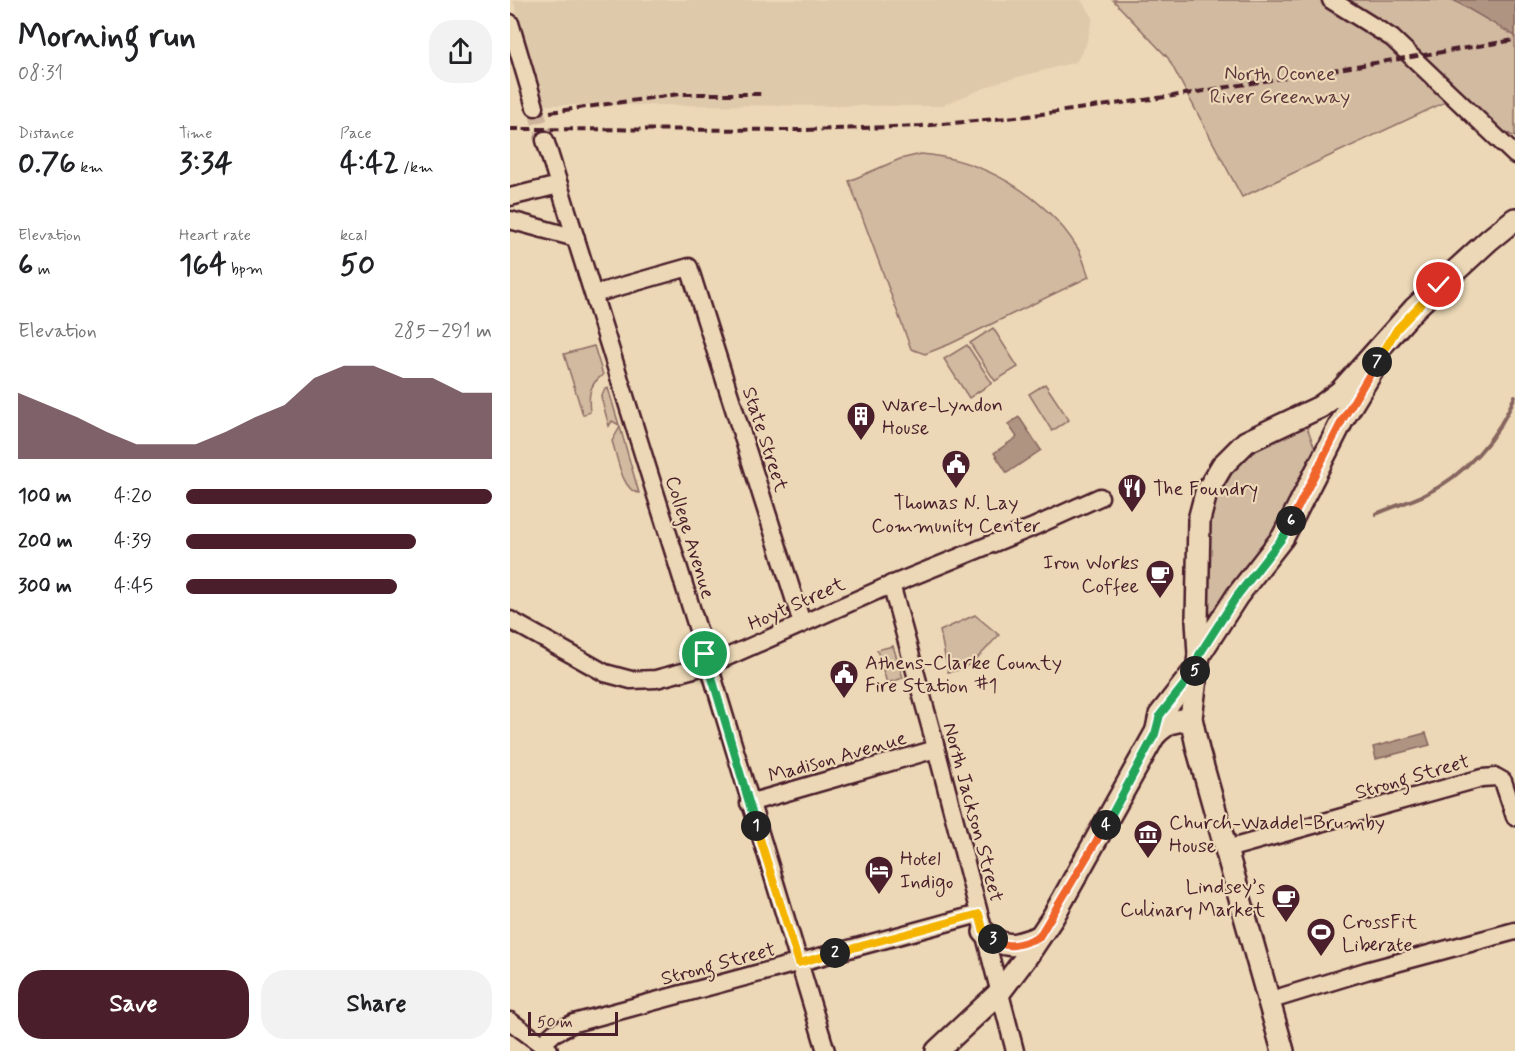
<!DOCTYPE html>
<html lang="en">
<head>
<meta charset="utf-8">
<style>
	body { margin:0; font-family:Mynerve,sans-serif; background:#f2f2f2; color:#202124; height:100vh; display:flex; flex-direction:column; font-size:22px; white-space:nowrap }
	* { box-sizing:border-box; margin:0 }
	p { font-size:20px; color:#757577 }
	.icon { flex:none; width:33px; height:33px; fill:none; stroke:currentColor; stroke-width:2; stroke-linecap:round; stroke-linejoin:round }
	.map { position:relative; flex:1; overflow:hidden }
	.sheet { display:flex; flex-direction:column; background:#fff; width:510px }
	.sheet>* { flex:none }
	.scale { position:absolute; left:18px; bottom:15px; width:90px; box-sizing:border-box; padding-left:6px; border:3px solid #4a1f2b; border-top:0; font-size:16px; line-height:21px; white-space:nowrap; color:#4a1f2b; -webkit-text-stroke:4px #ecd8b6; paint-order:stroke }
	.pin { position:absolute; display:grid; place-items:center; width:51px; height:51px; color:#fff; margin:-26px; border:3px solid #fff; border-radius:50%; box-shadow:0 2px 6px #0007 }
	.km { position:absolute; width:30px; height:30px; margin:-15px; border-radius:50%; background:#222; color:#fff; font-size:16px; line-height:30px; text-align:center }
	.round { display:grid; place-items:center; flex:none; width:63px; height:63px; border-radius:24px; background:#f2f2f2 }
	.headline { display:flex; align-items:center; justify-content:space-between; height:102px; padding:0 18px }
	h1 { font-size:33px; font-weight:700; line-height:45px }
	.stats { display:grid; grid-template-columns:repeat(3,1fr); gap:9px; height:102px; padding:6px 18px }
	.stats div { display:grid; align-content:center }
	.stats b { font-size:30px; font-weight:700 }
	.stats small { font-size:16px; font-weight:400 }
	.stats p { font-size:16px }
	.chart { height:168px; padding:12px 18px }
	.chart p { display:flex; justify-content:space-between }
	.chart svg { width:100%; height:108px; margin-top:6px; fill:#4a1f2b; opacity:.7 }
	.button { display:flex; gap:12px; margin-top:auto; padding:12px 18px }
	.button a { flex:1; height:69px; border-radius:24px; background:#4a1f2b; color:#fff; font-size:24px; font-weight:700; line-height:69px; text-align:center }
	.button a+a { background:#f2f2f2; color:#202124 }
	ul { padding:0 18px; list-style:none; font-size:20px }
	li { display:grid; grid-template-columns:96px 72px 1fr; align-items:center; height:45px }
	li i { height:15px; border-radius:8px; background:#4a1f2b }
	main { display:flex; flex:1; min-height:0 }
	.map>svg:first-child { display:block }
	.built { fill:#dfc9ab }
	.green { fill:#d1baa0; stroke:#8e6c66; stroke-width:1.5 }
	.water { fill:#b09482; stroke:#87655f; stroke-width:1.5 }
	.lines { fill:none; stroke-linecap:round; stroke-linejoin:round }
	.stream { stroke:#87655f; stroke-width:4 }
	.minor-tunnel { stroke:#ccb39a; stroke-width:16; stroke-dasharray:16 8; stroke-linecap:butt }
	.minor-casing { stroke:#4a1f2b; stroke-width:21 }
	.major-casing { stroke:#4a1f2b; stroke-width:26 }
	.minor { stroke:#ecd8b6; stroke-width:16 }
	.major { stroke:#ecd8b6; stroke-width:21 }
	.rail { stroke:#4a1f2b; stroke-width:4; stroke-dasharray:9 4.5; stroke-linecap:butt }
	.split-1-casing { stroke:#fff; stroke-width:12 }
	.split-2-casing { stroke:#fff; stroke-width:12 }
	.split-3-casing { stroke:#fff; stroke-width:12 }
	.split-4-casing { stroke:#fff; stroke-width:12 }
	.split-5-casing { stroke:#fff; stroke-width:12 }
	.split-6-casing { stroke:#fff; stroke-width:12 }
	.split-7-casing { stroke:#fff; stroke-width:12 }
	.split-8-casing { stroke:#fff; stroke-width:12 }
	.split-1 { stroke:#22a559; stroke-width:8 }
	.split-2 { stroke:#f5b400; stroke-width:8 }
	.split-3 { stroke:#f5b400; stroke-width:8 }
	.split-4 { stroke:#f0652b; stroke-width:8 }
	.split-5 { stroke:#22a559; stroke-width:8 }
	.split-6 { stroke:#22a559; stroke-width:8 }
	.split-7 { stroke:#f0652b; stroke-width:8 }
	.split-8 { stroke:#f5b400; stroke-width:8 }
	.labels { text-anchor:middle; stroke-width:4.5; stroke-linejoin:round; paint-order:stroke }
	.park-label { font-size:20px; fill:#5e363d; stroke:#ecd8b6 }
	.poi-label { font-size:20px; fill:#4a1f2b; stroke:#ecd8b6; text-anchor:start }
	.street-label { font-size:20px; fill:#4a1f2b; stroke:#ecd8b6 }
</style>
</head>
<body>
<main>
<section class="sheet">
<div class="headline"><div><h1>Morning run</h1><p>08:31</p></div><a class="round"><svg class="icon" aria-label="share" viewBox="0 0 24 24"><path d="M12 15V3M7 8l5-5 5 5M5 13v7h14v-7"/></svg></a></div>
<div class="stats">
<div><p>Distance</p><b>0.76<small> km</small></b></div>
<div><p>Time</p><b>3:34</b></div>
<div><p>Pace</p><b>4:42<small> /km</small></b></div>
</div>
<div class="stats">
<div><p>Elevation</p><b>6<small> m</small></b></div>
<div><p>Heart rate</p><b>164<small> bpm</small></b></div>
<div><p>kcal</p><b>50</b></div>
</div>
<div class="chart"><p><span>Elevation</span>285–291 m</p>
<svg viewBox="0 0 160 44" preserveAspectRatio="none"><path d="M0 44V17L10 22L20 27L30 33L40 38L50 38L60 38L70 33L80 27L90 22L100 11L110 6L120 6L130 11L140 11L150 17L160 17V44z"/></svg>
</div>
<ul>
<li><b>100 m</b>4:20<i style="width:100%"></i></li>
<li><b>200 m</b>4:39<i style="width:75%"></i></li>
<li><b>300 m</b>4:45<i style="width:69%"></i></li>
</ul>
<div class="button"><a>Save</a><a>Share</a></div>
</section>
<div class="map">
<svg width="1005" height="1051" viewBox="0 0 1005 1051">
	<rect width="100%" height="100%" fill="#ecd8b6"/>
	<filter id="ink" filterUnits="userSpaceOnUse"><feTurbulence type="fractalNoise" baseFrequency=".0167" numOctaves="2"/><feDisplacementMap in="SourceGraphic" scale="12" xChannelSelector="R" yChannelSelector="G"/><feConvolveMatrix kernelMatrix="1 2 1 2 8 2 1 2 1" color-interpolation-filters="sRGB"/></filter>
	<g filter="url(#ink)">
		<path class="built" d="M3 0H571L583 17 576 45 566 62 489 82 431 106 34 105Z"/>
		<g class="green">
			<path d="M603 0H1005V137L935 102 732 197 658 58Z"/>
			<path d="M411 154C473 159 534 195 567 247 573 256 575 267 579 277L440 344 415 354 401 349 339 181 390 159Z"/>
			<path d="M483 328 508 367 485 381 460 343Z"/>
			<path d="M457 345 482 383 459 398 434 359Z"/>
			<path d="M84 346 93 375C79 384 78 396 80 412L73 415 54 354Z"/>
			<path d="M535 384 559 420 542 431 519 394Z"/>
			<path d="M98 388 109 425 102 421 99 426 91 397 95 389Z"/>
			<path d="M794 419 807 454 789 499 693 631 697 506 732 451Z"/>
			<path d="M110 427 129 493C112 492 107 455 102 441Z"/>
			<path d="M465 615 489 635C473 651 462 670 438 672L430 631Z"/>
			<path d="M383 646 393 678 377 683 367 650Z"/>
		</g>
		<g class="water">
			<path d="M943 0H1005V36Z"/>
			<path d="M509 417 531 450 497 473 484 453 507 437 498 424Z"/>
			<path d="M916 733 920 745 866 759 863 747Z"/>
		</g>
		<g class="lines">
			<path class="stream" d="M866 514C882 507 899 502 914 495 954 476 989 437 1005 396"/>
			<path class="minor-tunnel" d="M25 107 35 140"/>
			<g class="minor-casing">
				<g id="minor">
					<path d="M821 0 882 38 1005 155"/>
					<path d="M0 23 25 107"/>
					<path d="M35 140 199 665 316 1051"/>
					<path d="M0 197 49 185"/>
					<path d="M0 220 66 238"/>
					<path d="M84 294 179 267 292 623"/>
					<path d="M381 584 421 729 505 1051"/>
					<path d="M0 620 95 673 121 680 146 679 199 665 371 589 521 528 590 497"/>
					<path d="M239 803 426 749"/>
					<path d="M717 849 972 778 986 777 993 781 1005 817"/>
					<path d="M758 1001 856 971 1005 931"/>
					<path d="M0 1021 39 1050"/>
					<path d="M32 1044 44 1033 64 1023 469 914"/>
				</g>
			</g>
			<g class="major-casing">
				<g id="major">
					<path d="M689 655 727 596 773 537 833 419 862 371"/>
					<path d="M646 734 650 715 685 670"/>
					<path d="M474 932C496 950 504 946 529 937"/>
					<path d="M427 1051 489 993 517 956 543 917 645 734 659 723 681 718"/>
					<path d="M773 1051 688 750 681 718 689 655 687 620 689 520 696 493 712 466 736 442 810 407 830 392 905 308 979 240 1005 219"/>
				</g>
			</g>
			<use href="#minor" class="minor"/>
			<use href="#major" class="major"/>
			<g class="rail">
				<path d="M40 112 170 94H254"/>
				<path d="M0 129 294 130 411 126 517 116 663 96 1005 40"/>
			</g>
		</g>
	</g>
	<g class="lines" filter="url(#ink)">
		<g class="split-1-casing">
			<path id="split-1" d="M195 654 246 826"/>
		</g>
		<g class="split-2-casing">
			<path id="split-2" d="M246 826 289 963 325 953"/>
		</g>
		<g class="split-3-casing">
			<path id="split-3" d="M325 953 469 914 474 932 483 939"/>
		</g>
		<g class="split-4-casing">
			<path id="split-4" d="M483 939C497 951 514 943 529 937L596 825"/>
		</g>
		<g class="split-5-casing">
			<path id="split-5" d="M596 825 645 734 650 715 685 671"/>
		</g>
		<g class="split-6-casing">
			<path id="split-6" d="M685 671 689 655 727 596 773 537 781 521"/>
		</g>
		<g class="split-7-casing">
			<path id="split-7" d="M781 521 833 419 867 362"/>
		</g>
		<g class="split-8-casing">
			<path id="split-8" d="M867 362 887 329 929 285"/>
		</g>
		<use href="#split-1" class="split-1"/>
		<use href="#split-2" class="split-2"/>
		<use href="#split-3" class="split-3"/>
		<use href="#split-4" class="split-4"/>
		<use href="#split-5" class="split-5"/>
		<use href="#split-6" class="split-6"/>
		<use href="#split-7" class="split-7"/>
		<use href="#split-8" class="split-8"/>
	</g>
	<defs>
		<g id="building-pin" transform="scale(1.5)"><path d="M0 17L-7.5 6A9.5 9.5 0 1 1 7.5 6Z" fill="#4a1f2b" stroke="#ecd8b6"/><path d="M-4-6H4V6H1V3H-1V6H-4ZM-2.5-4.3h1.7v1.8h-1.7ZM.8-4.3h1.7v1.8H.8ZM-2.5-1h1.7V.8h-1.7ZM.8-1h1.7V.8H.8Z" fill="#fff"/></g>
		<g id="civic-pin" transform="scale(1.5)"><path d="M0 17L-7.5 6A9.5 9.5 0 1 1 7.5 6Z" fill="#4a1f2b" stroke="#ecd8b6"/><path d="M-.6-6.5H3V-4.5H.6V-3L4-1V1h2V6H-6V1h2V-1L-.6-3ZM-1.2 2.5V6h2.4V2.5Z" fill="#fff"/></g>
		<g id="restaurant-pin" transform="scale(1.5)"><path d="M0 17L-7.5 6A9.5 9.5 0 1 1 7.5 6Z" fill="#4a1f2b" stroke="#ecd8b6"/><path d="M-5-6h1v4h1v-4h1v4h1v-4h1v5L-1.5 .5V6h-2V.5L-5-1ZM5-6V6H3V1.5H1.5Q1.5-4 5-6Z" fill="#fff"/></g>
		<g id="cafe-pin" transform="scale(1.5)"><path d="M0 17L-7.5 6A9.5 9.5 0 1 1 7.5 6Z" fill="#4a1f2b" stroke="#ecd8b6"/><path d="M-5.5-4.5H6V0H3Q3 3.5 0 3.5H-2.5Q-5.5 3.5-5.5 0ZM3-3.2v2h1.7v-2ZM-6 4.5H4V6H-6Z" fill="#fff"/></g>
		<g id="museum-pin" transform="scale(1.5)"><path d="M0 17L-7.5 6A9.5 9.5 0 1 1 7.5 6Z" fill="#4a1f2b" stroke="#ecd8b6"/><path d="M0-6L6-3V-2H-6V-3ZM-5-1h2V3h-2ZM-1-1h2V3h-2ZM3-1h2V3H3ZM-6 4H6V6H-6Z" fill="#fff"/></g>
		<g id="hotel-pin" transform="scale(1.5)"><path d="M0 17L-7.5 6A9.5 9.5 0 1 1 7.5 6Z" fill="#4a1f2b" stroke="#ecd8b6"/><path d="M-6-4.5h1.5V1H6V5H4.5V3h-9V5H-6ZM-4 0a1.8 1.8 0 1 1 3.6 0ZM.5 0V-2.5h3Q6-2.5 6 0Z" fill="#fff"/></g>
		<g id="stadium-pin" transform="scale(1.5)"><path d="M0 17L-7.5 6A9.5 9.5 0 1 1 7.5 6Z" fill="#4a1f2b" stroke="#ecd8b6"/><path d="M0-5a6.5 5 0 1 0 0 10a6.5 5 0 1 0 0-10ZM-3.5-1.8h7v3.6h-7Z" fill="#fff"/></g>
	</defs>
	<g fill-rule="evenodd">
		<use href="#building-pin" x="351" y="416"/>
		<use href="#civic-pin" x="446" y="464"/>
		<use href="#restaurant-pin" x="622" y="488"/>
		<use href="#cafe-pin" x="650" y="574"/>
		<use href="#civic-pin" x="334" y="674"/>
		<use href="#museum-pin" x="638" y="834"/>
		<use href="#hotel-pin" x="369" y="870"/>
		<use href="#cafe-pin" x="776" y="898"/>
		<use href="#stadium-pin" x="811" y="932"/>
	</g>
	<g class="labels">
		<g class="park-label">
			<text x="770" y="80">North Oconee<tspan x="770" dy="23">River Greenway</tspan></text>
		</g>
		<g class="poi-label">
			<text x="372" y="411">Ware-Lyndon<tspan x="372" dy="23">House</tspan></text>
			<text x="643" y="495">The Foundry</text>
			<text x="446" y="509" text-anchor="middle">Thomas N. Lay<tspan x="446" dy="23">Community Center</tspan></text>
			<text x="629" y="569" text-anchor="end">Iron Works<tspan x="629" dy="23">Coffee</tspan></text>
			<text x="355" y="669">Athens-Clarke County<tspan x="355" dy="23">Fire Station #1</tspan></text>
			<text x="659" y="829">Church-Waddel-Brumby<tspan x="659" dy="23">House</tspan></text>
			<text x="390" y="865">Hotel<tspan x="390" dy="23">Indigo</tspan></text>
			<text x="755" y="893" text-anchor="end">Lindsey’s<tspan x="755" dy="23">Culinary Market</tspan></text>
			<text x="832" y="928">CrossFit<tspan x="832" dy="23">Liberate</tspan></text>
		</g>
		<g class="street-label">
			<text transform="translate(256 439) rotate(72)" y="7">State Street</text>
			<text transform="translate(181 537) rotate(73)" y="7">College Avenue</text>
			<text transform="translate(286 603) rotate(-24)" y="7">Hoyt Street</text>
			<text transform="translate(327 756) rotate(-16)" y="7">Madison Avenue</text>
			<text transform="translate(902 776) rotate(-16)" y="7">Strong Street</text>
			<text transform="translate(464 812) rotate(75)" y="7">North Jackson Street</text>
			<text transform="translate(208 963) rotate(-15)" y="7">Strong Street</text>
		</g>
	</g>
</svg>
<div class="scale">50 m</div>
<div class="pin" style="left:195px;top:654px;background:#1e9e55"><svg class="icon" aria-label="arrive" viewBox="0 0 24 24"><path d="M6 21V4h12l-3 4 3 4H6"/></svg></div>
<div class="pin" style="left:929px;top:285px;background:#d93025"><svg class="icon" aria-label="check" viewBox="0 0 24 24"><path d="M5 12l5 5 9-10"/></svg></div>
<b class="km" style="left:246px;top:826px">1</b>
<b class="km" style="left:325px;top:953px">2</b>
<b class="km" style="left:483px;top:939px">3</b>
<b class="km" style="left:596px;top:825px">4</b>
<b class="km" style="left:685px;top:671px">5</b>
<b class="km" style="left:781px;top:521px">6</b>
<b class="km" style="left:867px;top:362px">7</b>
</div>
</main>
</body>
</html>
